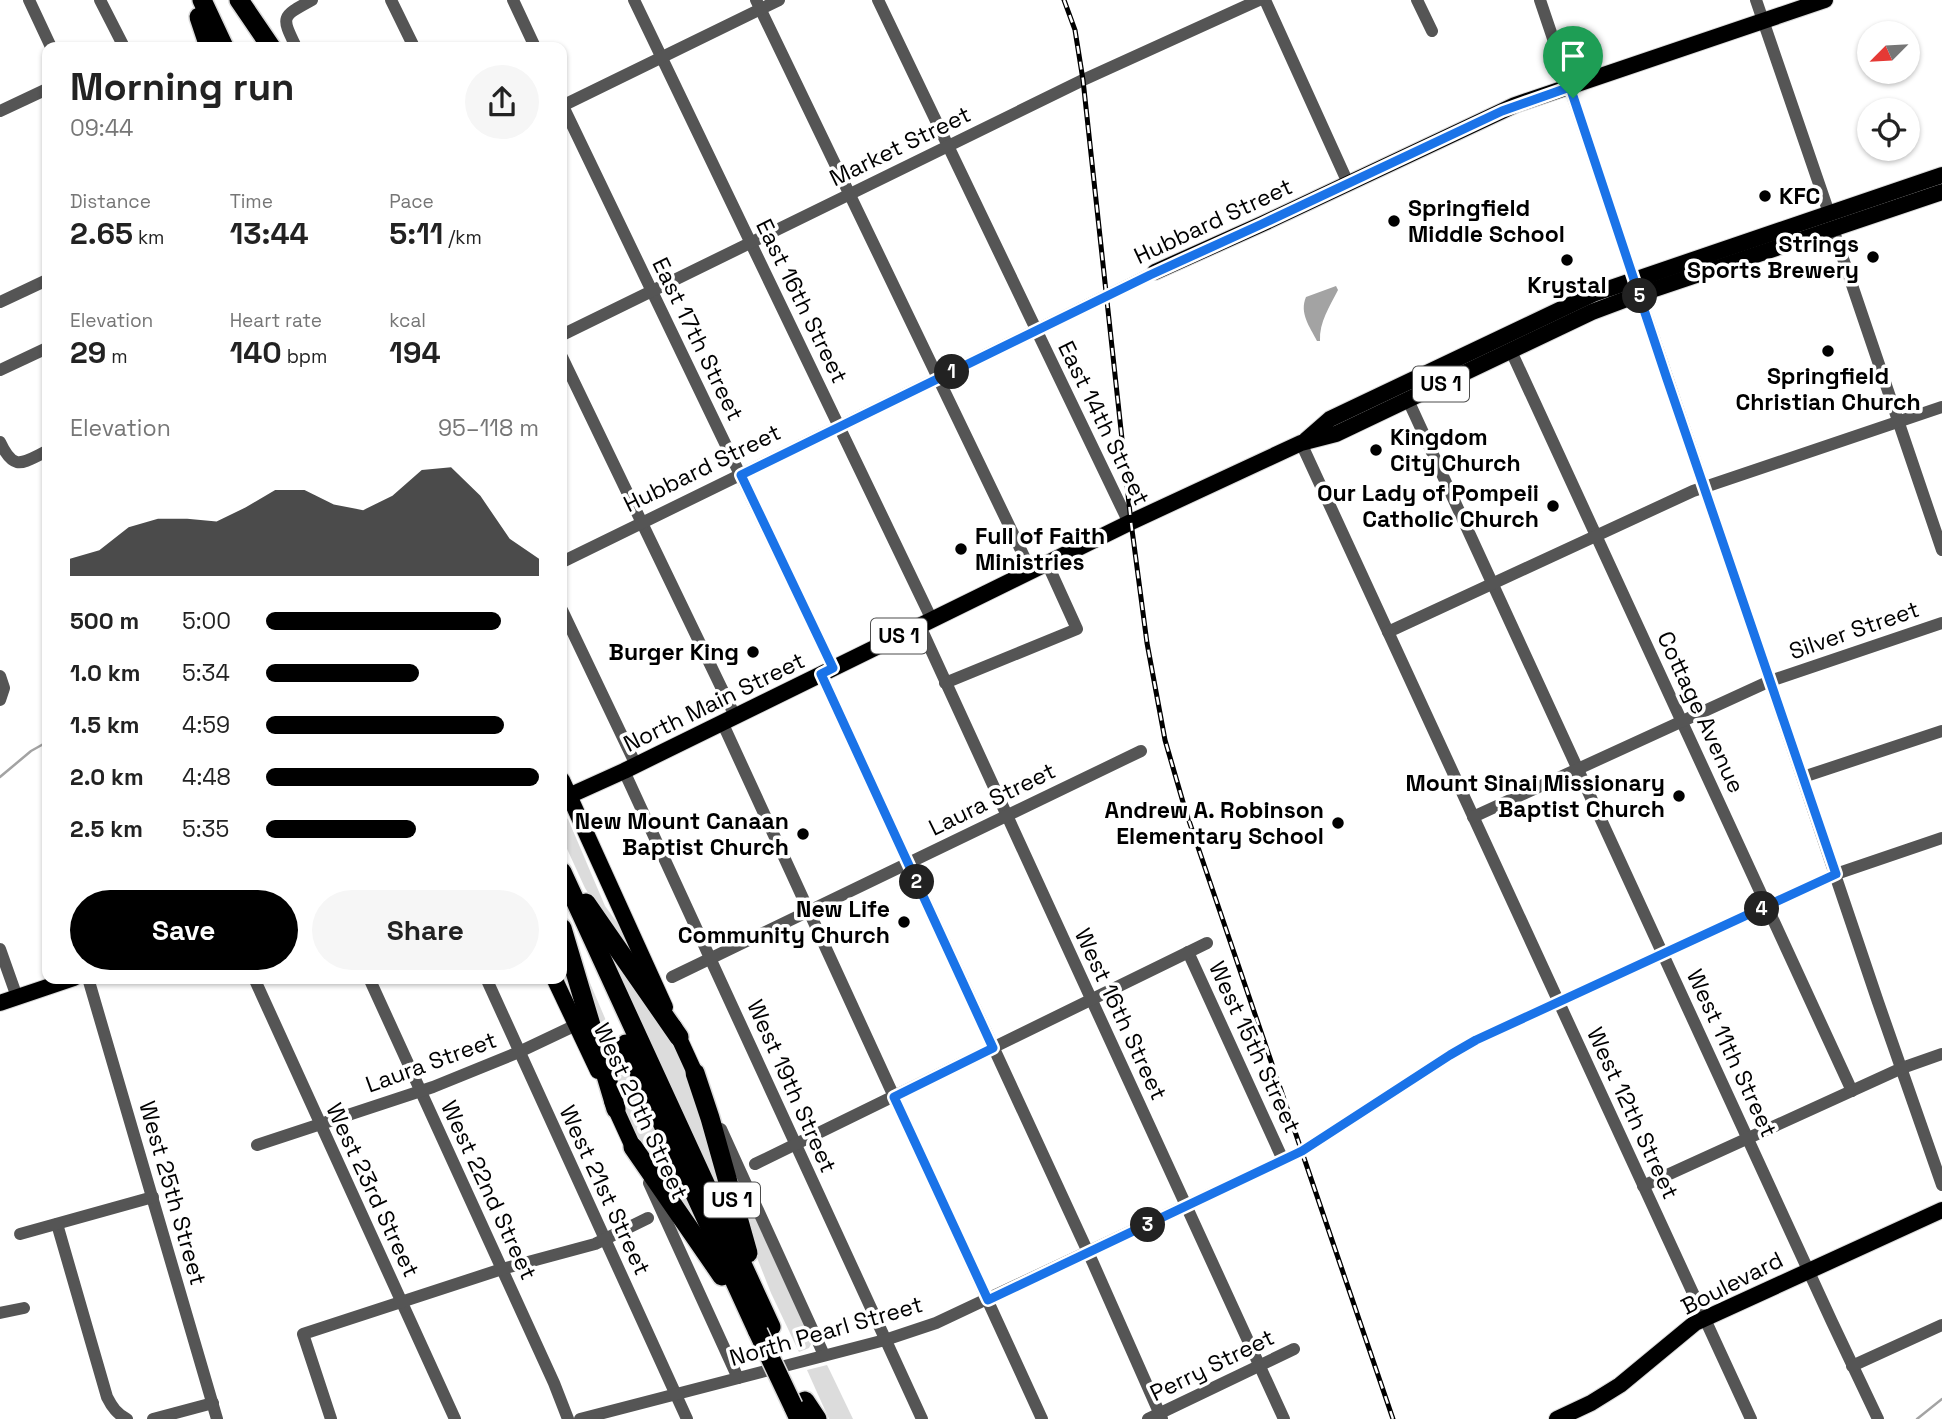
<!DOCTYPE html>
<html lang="en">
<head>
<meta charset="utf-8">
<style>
	body { margin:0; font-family:"Space Grotesk",sans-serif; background:#f6f6f6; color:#222; height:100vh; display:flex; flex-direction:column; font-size:26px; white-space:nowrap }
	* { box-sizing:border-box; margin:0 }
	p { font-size:23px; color:#767676 }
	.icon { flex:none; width:38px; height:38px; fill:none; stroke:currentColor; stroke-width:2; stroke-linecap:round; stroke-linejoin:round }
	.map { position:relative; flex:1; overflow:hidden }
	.details { position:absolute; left:42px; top:42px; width:525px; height:942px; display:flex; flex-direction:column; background:#fff; border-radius:14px; box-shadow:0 2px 5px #0004 }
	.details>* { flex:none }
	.needle { width:46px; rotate:246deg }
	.buttons { position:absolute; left:1857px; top:21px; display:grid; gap:14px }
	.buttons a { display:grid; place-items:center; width:63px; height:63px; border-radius:50%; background:#fff; box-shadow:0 2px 5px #0004; font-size:35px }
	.pin { position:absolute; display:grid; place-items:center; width:60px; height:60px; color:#fff; margin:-72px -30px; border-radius:50% 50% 50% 0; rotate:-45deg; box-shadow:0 0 7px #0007 }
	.pin .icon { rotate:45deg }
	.km { position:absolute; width:35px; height:35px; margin:-18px; border-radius:50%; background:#222; color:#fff; font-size:19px; line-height:35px; text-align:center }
	.round { display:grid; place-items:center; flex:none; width:74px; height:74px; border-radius:37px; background:#f6f6f6 }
	.summary { display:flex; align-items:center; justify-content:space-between; height:119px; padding:0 28px }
	h1 { font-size:38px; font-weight:700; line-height:52px }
	.stats { display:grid; grid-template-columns:repeat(3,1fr); gap:10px; height:119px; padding:7px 28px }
	.stats div { display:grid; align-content:center }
	.stats b { font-size:30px; font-weight:700 }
	.stats small { font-size:19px; font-weight:400 }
	.stats p { font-size:19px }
	.chart { height:196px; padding:14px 28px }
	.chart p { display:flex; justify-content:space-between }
	.chart svg { width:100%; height:126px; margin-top:7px; fill:#000; opacity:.7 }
	.primary-button { display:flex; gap:14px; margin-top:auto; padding:14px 28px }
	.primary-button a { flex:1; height:80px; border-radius:42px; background:#000; color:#fff; font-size:28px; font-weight:700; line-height:80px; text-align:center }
	.primary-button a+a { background:#f6f6f6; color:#222 }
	ul { padding:0 28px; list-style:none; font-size:23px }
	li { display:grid; grid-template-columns:112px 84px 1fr; align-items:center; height:52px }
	li i { height:18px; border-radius:9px; background:#000 }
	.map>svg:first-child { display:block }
	.green { fill:#dcdcdc }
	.water { fill:#a3a3a3 }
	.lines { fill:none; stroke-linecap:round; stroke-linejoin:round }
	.stream { stroke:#a3a3a3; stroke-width:2.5 }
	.major-casing { stroke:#dbdbdb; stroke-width:18 }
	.highway-casing { stroke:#dbdbdb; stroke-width:22 }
	.minor { stroke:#555; stroke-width:12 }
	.major { stroke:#000; stroke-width:16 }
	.highway { stroke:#000; stroke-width:19 }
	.rail-casing { stroke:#000; stroke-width:5 }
	.rail { stroke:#fff; stroke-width:2.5; stroke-dasharray:8; stroke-linecap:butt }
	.highway-bridge-casing { stroke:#dbdbdb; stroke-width:22; stroke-linecap:butt }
	.highway-bridge { stroke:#000; stroke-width:19 }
	.route-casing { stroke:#fff; stroke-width:14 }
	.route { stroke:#1a73e8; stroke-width:9 }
	.poi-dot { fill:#000; stroke:#fff; stroke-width:2.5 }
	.labels { text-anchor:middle; stroke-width:7; stroke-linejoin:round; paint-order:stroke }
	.shield { fill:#fff; stroke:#4c4c4c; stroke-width:2 }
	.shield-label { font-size:21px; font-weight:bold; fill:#000 }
	.street-label { font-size:23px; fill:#000; stroke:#fff }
	.poi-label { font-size:23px; font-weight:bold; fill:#000; stroke:#fff; text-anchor:end }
</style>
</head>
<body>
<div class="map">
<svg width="1942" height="1419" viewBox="0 0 1942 1419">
	<rect width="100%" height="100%" fill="#fff"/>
	<g class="green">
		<path d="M562 816 568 819 605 906 624 932 658 1002 585 888 562 838Z"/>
		<path d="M588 912C616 955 652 1002 675 1047 702 1101 715 1162 732 1220Z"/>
		<path d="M572 941 625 1065 714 1255 656 1174 617 1098Z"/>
		<path d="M718 1136 812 1342 809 1348 799 1352 771 1293 748 1235Z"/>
		<path d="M827 1365 830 1371 853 1419H829L807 1370Z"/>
	</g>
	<path class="water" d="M1336 286 1338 290C1330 306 1319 322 1320 341H1317C1310 327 1299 313 1306 297Z"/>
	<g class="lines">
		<g class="stream">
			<path d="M0 777 31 751 47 742"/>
			<path d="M1917 1419 1942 1399"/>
		</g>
		<g class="major-casing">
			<g id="major">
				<path d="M1155 272 1262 224 1515 105 1825 0"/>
				<path d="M1306 440 1330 419 1593 294 1942 175"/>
				<path d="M562 780 665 1007"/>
				<path d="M562 799 624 771 1131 522 1301 443 1336 434 1592 312 1640 294 1942 192"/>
				<path d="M554 978 598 1071"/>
				<path d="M0 1003 74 978"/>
				<path d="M674 1027 695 1073"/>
				<path d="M612 1101 633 1147"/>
				<path d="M1557 1419 1591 1403 1620 1385 1695 1323 1942 1210"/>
			</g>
		</g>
		<g class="highway-casing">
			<g id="highway">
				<path d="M202 0 224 47"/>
				<path d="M239 0 271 47"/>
				<path d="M199 17 209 47"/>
				<path d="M562 872 771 1327"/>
				<path d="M586 903 679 1037"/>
				<path d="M562 928 616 1109"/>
				<path d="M626 1044 758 1332"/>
				<path d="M695 1073 710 1118 748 1253"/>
				<path d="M633 1147 722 1276"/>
				<path d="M805 1401 817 1419"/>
				<path d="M793 1406 799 1419"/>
			</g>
		</g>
		<g class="minor">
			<path d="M29 0 51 47"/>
			<path d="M100 0 124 47"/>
			<path d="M391 0 414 47"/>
			<path d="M513 0 535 47"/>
			<path d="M634 0 932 620"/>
			<path d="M756 0 1031 571"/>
			<path d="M878 0 1129 523"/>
			<path d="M1265 0 1348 183"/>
			<path d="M1417 0 1432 31"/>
			<path d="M1540 0 1878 1002 1942 1185"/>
			<path d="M1756 0 1829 213"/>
			<path d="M296 47C281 16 281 17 312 0"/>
			<path d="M562 104 833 668"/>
			<path d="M562 106 779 0"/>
			<path d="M0 111 47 89"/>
			<path d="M1833 229 1942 550"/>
			<path d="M0 302 47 280"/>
			<path d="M562 335 1083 80 1259 0"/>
			<path d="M1511 351 1852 1091"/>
			<path d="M562 357 735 716"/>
			<path d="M0 370 47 348"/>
			<path d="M1408 400 1832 1322 1878 1419"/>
			<path d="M0 442C14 472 22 463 47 451"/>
			<path d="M1301 443 1751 1419"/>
			<path d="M562 562 1155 272"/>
			<path d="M562 610 636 765"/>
			<path d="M920 626 1284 1419"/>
			<path d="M1388 632 1693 491 1942 407"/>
			<path d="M821 674 1093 1263 1162 1419"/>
			<path d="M0 676 4 688 0 700"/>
			<path d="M945 683 1077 629 1047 563"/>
			<path d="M722 722 1042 1419"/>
			<path d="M624 771 922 1419"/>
			<path d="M1803 777 1942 731"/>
			<path d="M1473 817 1770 681 1942 623"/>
			<path d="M0 949 17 997"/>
			<path d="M1188 952 1283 1160"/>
			<path d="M672 977 1141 751"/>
			<path d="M88 978 217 1419"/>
			<path d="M254 978 455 1419"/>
			<path d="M369 978 554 1383 568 1419"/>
			<path d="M486 978 687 1419"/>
			<path d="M721 1129 824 1355"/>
			<path d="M257 1145 433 1087 519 1052 576 1025"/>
			<path d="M755 1164 1207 943"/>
			<path d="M649 1183 738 1378"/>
			<path d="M1643 1186 1902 1068 1942 1054"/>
			<path d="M57 1224 107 1397C112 1407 117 1414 127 1419"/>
			<path d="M20 1234 153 1197"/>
			<path d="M0 1313 24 1308"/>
			<path d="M1852 1366 1942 1325"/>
			<path d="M153 1419 213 1403"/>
			<path d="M331 1419 303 1334 502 1269 595 1244 648 1218"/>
			<path d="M580 1419 885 1340 936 1323 1302 1151 1450 1055 1476 1040 1836 874 1942 838"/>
			<path d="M1148 1419 1294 1349"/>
		</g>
		<use href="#major" class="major"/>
		<use href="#highway" class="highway"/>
		<g class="rail-casing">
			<path id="rail" d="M1064 0 1075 30 1083 80 1131 522 1147 643 1165 740 1185 809 1393 1419"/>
		</g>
		<use href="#rail" class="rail"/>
		<g class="highway-bridge-casing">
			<path id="highway-bridge" d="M758 1332 793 1406"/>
		</g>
		<use href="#highway-bridge" class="highway-bridge"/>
	</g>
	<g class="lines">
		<g class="route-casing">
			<path id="route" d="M1570 87 1667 379 1836 874 1476 1040 1450 1055 1302 1151 988 1300 894 1097 993 1048 821 674 833 668 741 475 1150 275 1262 224 1502 111Z"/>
		</g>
		<use href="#route" class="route"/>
	</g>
	<g class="poi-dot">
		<circle cx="1765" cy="196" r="7"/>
		<circle cx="1394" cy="221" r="7"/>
		<circle cx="1873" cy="257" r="7"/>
		<circle cx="1567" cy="260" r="7"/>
		<circle cx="1828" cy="351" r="7"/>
		<circle cx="1376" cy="450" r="7"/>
		<circle cx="1553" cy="506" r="7"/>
		<circle cx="961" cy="549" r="7"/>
		<circle cx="753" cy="652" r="7"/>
		<circle cx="1679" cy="796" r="7"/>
		<circle cx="1338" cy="823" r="7"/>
		<circle cx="803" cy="834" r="7"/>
		<circle cx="904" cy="922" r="7"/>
	</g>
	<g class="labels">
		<g class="shield">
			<rect x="1413" y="366.5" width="56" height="35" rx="5"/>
			<rect x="871" y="618.5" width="56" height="35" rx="5"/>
			<rect x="704" y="1182.5" width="56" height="35" rx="5"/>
		</g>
		<g class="shield-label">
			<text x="1441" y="391">US 1</text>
			<text x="899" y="643">US 1</text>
			<text x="732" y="1207">US 1</text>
		</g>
		<g class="street-label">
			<text transform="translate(900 146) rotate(-26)" y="8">Market Street</text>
			<text transform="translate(1213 221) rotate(-25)" y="8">Hubbard Street</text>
			<text transform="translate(802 301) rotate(64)" y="8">East 16th Street</text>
			<text transform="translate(698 339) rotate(64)" y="8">East 17th Street</text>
			<text transform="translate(1104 423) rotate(64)" y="8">East 14th Street</text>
			<text transform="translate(702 468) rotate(-26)" y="8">Hubbard Street</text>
			<text transform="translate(1854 630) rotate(-19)" y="8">Silver Street</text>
			<text transform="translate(714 702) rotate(-26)" y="8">North Main Street</text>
			<text transform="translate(1701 712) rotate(65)" y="8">Cottage Avenue</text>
			<text transform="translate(992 799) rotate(-26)" y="8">Laura Street</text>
			<text transform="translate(1121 1014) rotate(65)" y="8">West 16th Street</text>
			<text transform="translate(1255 1047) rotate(65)" y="8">West 15th Street</text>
			<text transform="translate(1732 1053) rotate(65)" y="8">West 11th Street</text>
			<text transform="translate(431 1062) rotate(-20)" y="8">Laura Street</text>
			<text transform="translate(792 1086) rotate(66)" y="8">West 19th Street</text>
			<text transform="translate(641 1111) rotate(65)" y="8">West 20th Street</text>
			<text transform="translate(1633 1113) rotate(65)" y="8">West 12th Street</text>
			<text transform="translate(373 1190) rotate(65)" y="8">West 23rd Street</text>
			<text transform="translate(489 1190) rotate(65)" y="8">West 22nd Street</text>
			<text transform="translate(605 1190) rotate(65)" y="8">West 21st Street</text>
			<text transform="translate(173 1193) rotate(74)" y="8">West 25th Street</text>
			<text transform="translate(1732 1283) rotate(-27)" y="8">Boulevard</text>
			<text transform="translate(826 1331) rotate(-16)" y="8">North Pearl Street</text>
			<text transform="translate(1212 1365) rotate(-26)" y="8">Perry Street</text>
		</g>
		<g class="poi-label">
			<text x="1779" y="204" text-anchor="start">KFC</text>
			<text x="1408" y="216" text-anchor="start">Springfield<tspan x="1408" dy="26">Middle School</tspan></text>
			<text x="1859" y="252">Strings<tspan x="1859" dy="26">Sports Brewery</tspan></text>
			<text x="1567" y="293" text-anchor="middle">Krystal</text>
			<text x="1828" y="384" text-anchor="middle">Springfield<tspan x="1828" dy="26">Christian Church</tspan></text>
			<text x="1390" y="445" text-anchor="start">Kingdom<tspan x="1390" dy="26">City Church</tspan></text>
			<text x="1539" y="501">Our Lady of Pompeii<tspan x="1539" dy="26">Catholic Church</tspan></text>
			<text x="975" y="544" text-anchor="start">Full of Faith<tspan x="975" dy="26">Ministries</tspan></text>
			<text x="739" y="660">Burger King</text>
			<text x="1665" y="791">Mount Sinai Missionary<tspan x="1665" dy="26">Baptist Church</tspan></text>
			<text x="1324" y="818">Andrew A. Robinson<tspan x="1324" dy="26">Elementary School</tspan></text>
			<text x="789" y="829">New Mount Canaan<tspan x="789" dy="26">Baptist Church</tspan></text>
			<text x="890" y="917">New Life<tspan x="890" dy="26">Community Church</tspan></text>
		</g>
	</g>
</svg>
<div class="buttons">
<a><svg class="needle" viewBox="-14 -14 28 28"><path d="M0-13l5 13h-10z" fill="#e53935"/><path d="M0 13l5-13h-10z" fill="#767676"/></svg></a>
<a><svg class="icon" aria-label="locate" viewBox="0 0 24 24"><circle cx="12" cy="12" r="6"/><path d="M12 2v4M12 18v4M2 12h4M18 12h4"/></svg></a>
</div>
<div class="pin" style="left:1573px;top:98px;background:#1e9e55"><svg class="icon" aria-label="arrive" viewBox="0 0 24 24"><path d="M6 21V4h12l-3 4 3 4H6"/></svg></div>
<b class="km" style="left:952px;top:372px">1</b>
<b class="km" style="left:917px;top:882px">2</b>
<b class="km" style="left:1148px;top:1225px">3</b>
<b class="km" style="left:1762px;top:909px">4</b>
<b class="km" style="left:1640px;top:296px">5</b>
<section class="details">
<div class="summary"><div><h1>Morning run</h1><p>09:44</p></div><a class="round"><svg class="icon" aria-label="share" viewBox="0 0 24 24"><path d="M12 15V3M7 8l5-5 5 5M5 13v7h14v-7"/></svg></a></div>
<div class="stats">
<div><p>Distance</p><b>2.65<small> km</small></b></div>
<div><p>Time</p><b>13:44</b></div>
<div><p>Pace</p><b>5:11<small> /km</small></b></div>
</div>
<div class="stats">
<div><p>Elevation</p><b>29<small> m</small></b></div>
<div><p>Heart rate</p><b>140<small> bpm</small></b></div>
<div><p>kcal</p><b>194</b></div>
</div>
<div class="chart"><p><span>Elevation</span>95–118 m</p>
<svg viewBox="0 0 160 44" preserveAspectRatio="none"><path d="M0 44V38L10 35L20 27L30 24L40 24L50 25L60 20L70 14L80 14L90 19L100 21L110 16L120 7L130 6L140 16L150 31L160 38V44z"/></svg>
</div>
<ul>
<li><b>500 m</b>5:00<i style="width:86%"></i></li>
<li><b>1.0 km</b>5:34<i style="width:56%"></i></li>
<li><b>1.5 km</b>4:59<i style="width:87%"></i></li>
<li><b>2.0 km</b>4:48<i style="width:100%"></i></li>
<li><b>2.5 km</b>5:35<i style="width:55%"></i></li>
</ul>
<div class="primary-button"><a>Save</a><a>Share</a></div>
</section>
</div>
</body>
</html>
